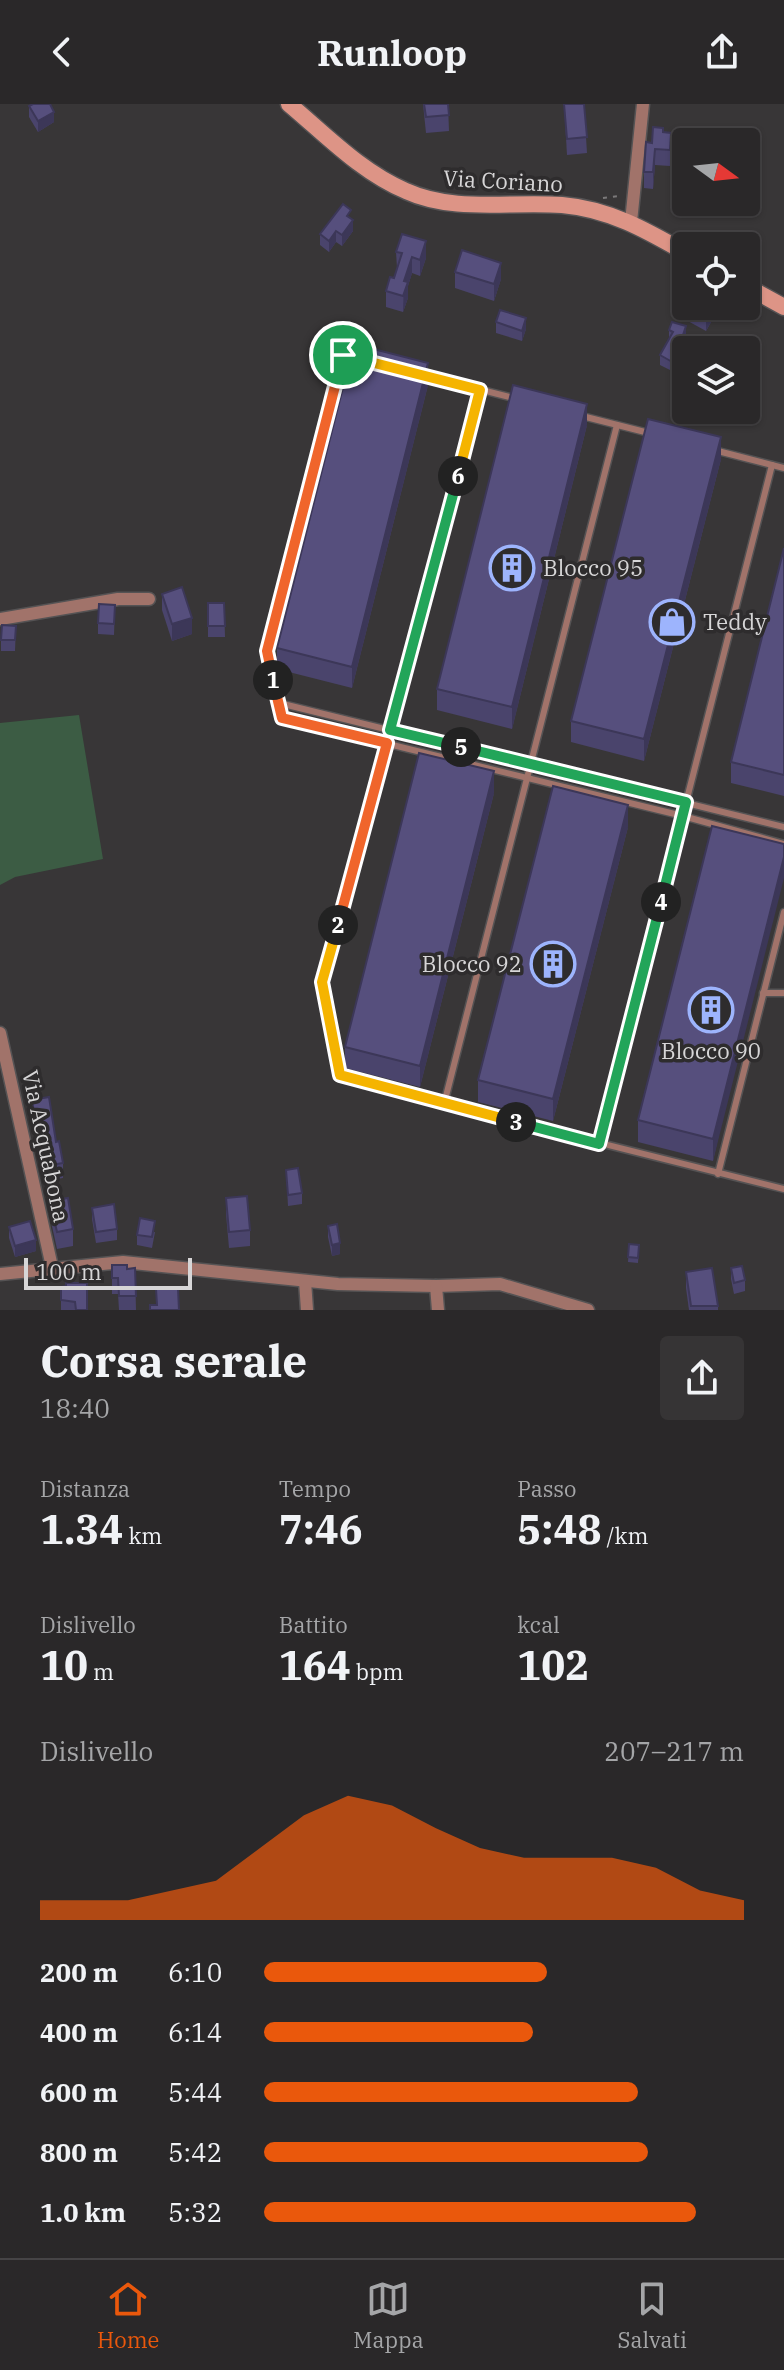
<!DOCTYPE html>
<html lang="it">
<head>
<meta charset="utf-8">
<style>
	body { margin:0; font-family:"IBM Plex Serif",serif; background:#363435; color:#f1f3f6; height:100vh; display:flex; flex-direction:column; font-size:30px; white-space:nowrap }
	* { box-sizing:border-box; margin:0 }
	p { font-size:26px; color:#a5a6a8 }
	.icon { flex:none; width:44px; height:44px; fill:none; stroke:currentColor; stroke-width:2; stroke-linecap:round; stroke-linejoin:round }
	.map { position:relative; height:1206px; overflow:hidden }
	.sheet { display:flex; flex-direction:column; background:#2a2829; flex:1 }
	.sheet>* { flex:none }
	.needle { width:52px; rotate:105deg }
	.fabs { position:absolute; left:672px; top:24px; display:grid; gap:16px }
	.fabs a { display:grid; place-items:center; width:88px; height:88px; border-radius:8px; background:#2a2829; box-shadow:0 2px 6px #0004,0 0 0 2px #464446; font-size:40px }
	.scale { position:absolute; left:24px; bottom:20px; width:168px; box-sizing:border-box; padding-left:8px; border:4px solid #d7d6d7; border-top:0; font-size:22px; line-height:28px; white-space:nowrap; color:#d7d6d7; -webkit-text-stroke:6px #2e2c2d; paint-order:stroke }
	.pin { position:absolute; display:grid; place-items:center; width:68px; height:68px; color:#fff; margin:-34px; border:4px solid #fff; border-radius:50%; box-shadow:0 2px 8px #0007 }
	.km { position:absolute; width:40px; height:40px; margin:-20px; border-radius:50%; background:#222; color:#fff; font-size:22px; line-height:40px; text-align:center }
	.round { display:grid; place-items:center; flex:none; width:84px; height:84px; border-radius:8px; background:#363435 }
	.head { display:flex; align-items:center; justify-content:space-between; height:136px; padding:0 40px }
	h1 { font-size:44px; font-weight:800; line-height:60px }
	.stats { display:grid; grid-template-columns:repeat(3,1fr); gap:12px; height:136px; padding:8px 40px }
	.stats div { display:grid; align-content:center }
	.stats b { font-size:40px; font-weight:800 }
	.stats small { font-size:22px; font-weight:400 }
	.stats p { font-size:22px }
	.chart { height:224px; padding:16px 40px }
	.chart p { display:flex; justify-content:space-between }
	.chart svg { width:100%; height:144px; margin-top:8px; fill:#ea580c; opacity:.7 }
	ul { padding:0 40px; list-style:none; font-size:26px }
	li { display:grid; grid-template-columns:128px 96px 1fr; align-items:center; height:60px }
	li i { height:20px; border-radius:10px; background:#ea580c }
	header { display:flex; justify-content:space-between; align-items:center; height:104px; padding:0 40px; background:#2a2829; font-size:36px; font-weight:800 }
	.tab-bar { display:flex; justify-content:space-around; align-items:center; height:112px; border-top:2px solid #464446; background:#2a2829; font-size:22px; color:#a5a6a8 }
	.tab-bar a { display:grid; justify-items:center; gap:4px }
	.tab-bar .on { color:#ea580c }
	.map>svg:first-child { display:block }
	.green { fill:#3c5c44 }
	.lines { fill:none; stroke-linecap:round; stroke-linejoin:round }
	.service-casing { stroke:#555354; stroke-width:9 }
	.minor-casing { stroke:#555354; stroke-width:15 }
	.secondary-casing { stroke:#555354; stroke-width:19 }
	.path { stroke:#7b797a; stroke-width:2; stroke-dasharray:4 6; stroke-linecap:butt }
	.service { stroke:#a1736a; stroke-width:6 }
	.minor { stroke:#a1736a; stroke-width:12 }
	.secondary { stroke:#dd9486; stroke-width:16 }
	.wall { fill:#4a446c }
	.shaded-wall { fill:#3c3758 }
	.building { fill:#564f7d; stroke:#3c3758; stroke-width:2 }
	.split-1-casing { stroke:#fff; stroke-width:16 }
	.split-2-casing { stroke:#fff; stroke-width:16 }
	.split-3-casing { stroke:#fff; stroke-width:16 }
	.split-4-casing { stroke:#fff; stroke-width:16 }
	.split-5-casing { stroke:#fff; stroke-width:16 }
	.split-6-casing { stroke:#fff; stroke-width:16 }
	.split-7-casing { stroke:#fff; stroke-width:16 }
	.split-1 { stroke:#f0652b; stroke-width:10 }
	.split-2 { stroke:#f0652b; stroke-width:10 }
	.split-3 { stroke:#f5b400; stroke-width:10 }
	.split-4 { stroke:#22a559; stroke-width:10 }
	.split-5 { stroke:#22a559; stroke-width:10 }
	.split-6 { stroke:#22a559; stroke-width:10 }
	.split-7 { stroke:#f5b400; stroke-width:10 }
	.labels { text-anchor:middle; stroke-width:7; stroke-linejoin:round; paint-order:stroke }
	.street-label { font-size:22px; fill:#d7d6d7; stroke:#2e2c2d }
	.poi-label { font-size:22px; fill:#d7d6d7; stroke:#2e2c2d; text-anchor:start }
</style>
</head>
<body>
<header><svg class="icon" aria-label="back" viewBox="0 0 24 24"><path d="M15 5l-7 7 7 7"/></svg>Runloop<svg class="icon" aria-label="share" viewBox="0 0 24 24"><path d="M12 15V3M7 8l5-5 5 5M5 13v7h14v-7"/></svg></header>
<div class="map">
<svg width="784" height="1206" viewBox="0 0 784 1206">
	<rect width="100%" height="100%" fill="#383637"/>
	<path class="green" d="M79 611 103 755 15 773 0 781V619Z"/>
	<g class="lines">
		<g class="service-casing">
			<g id="service">
				<path d="M358 255 343 251 267 547 282 614 683 712 784 740"/>
				<path d="M423 271 517 295"/>
				<path d="M480 286 322 878 340 971 444 1000 784 1085"/>
				<path d="M582 312 649 329"/>
				<path d="M714 346 784 364"/>
				<path d="M279 599 784 723"/>
				<path d="M763 889H784"/>
				<path d="M444 1000 617 321"/>
				<path d="M599 1040 772 361"/>
				<path d="M718 1070 784 808"/>
			</g>
		</g>
		<g class="minor-casing">
			<g id="minor">
				<path d="M631 118 643 0"/>
				<path d="M0 515 118 495H149"/>
				<path d="M0 929 52 1163"/>
				<path d="M0 1170 123 1158 338 1180 436 1182 500 1180 588 1206"/>
				<path d="M305 1177 307 1206"/>
				<path d="M436 1182 438 1206"/>
			</g>
		</g>
		<g class="secondary-casing">
			<g id="secondary">
				<path d="M289 0C326 31 361 68 406 87 454 109 511 97 562 101 609 105 646 126 686 149"/>
				<path d="M746 182 784 203"/>
			</g>
		</g>
		<path class="path" d="M603 94 620 92"/>
		<use href="#service" class="service"/>
		<use href="#minor" class="minor"/>
		<use href="#secondary" class="secondary"/>
	</g>
	<g class="wall">
		<path d="M423 0H448L449 27 426 29Z"/>
		<path d="M564 0H584L587 49 567 51Z"/>
		<path d="M29 2 54 18 38 28 29 13Z"/>
		<path d="M663 28 671 45 670 62 655 61 653 85 644 84V68L652 39Z"/>
		<path d="M351 115 353 127 342 142 336 138 329 148 320 141V130Z"/>
		<path d="M396 148 426 154 420 172 412 169 408 182V194L403 208 386 203V187L394 174 397 164Z"/>
		<path d="M455 168 501 175 494 197 455 184Z"/>
		<path d="M686 202H720L706 227 686 216Z"/>
		<path d="M496 218 526 225 522 237 496 229Z"/>
		<path d="M669 226 686 232 684 238 685 248 674 268 660 261V251L669 236Z"/>
		<path d="M428 281 352 584 277 565V544Z"/>
		<path d="M587 321 512 625 437 606V585Z"/>
		<path d="M721 355 644 657 571 638V617Z"/>
		<path d="M784 444V692L731 679V658Z"/>
		<path d="M162 490 192 530 172 537 162 506Z"/>
		<path d="M208 499H224L225 533H208Z"/>
		<path d="M115 501 114 531 98 530V519Z"/>
		<path d="M16 522 15 547H1V536Z"/>
		<path d="M494 689 420 983 345 964V943Z"/>
		<path d="M628 723 553 1017 478 998V976Z"/>
		<path d="M784 740 713 1057 638 1038V1016Z"/>
		<path d="M32 996 56 1038 63 1059V1074L46 1077 44 1063V1049L46 1048V1046L38 1047 32 1010Z"/>
		<path d="M286 1066 302 1089V1100L288 1102Z"/>
		<path d="M226 1094 250 1126V1142L229 1144 226 1110Z"/>
		<path d="M50 1097 73 1125V1142L57 1145 50 1113Z"/>
		<path d="M92 1104 117 1125V1136L96 1139 92 1115Z"/>
		<path d="M328 1122 340 1150 332 1152 328 1133Z"/>
		<path d="M9 1123 36 1147 15 1153 9 1134Z"/>
		<path d="M155 1128 152 1144 137 1141V1131Z"/>
		<path d="M629 1140 639 1141 638 1159 628 1158Z"/>
		<path d="M112 1161 127 1165 135 1164 136 1206H119L118 1190H112Z"/>
		<path d="M731 1164 745 1176V1187L734 1190 731 1175Z"/>
		<path d="M686 1168 718 1202V1206H689L686 1184Z"/>
		<path d="M61 1183 87 1206H61Z"/>
	</g>
	<g class="shaded-wall">
		<path d="M54 8V18L38 28V17Z"/>
		<path d="M655 45V61L653 85V68Z"/>
		<path d="M353 116V127L342 142V131Z"/>
		<path d="M336 127V138L329 148V137Z"/>
		<path d="M426 137V154L420 172V156Z"/>
		<path d="M412 153V169L408 182V194L403 208 404 177Z"/>
		<path d="M501 159V175L494 197V180Z"/>
		<path d="M711 202H720L706 227V211Z"/>
		<path d="M526 214V225L522 237V227Z"/>
		<path d="M686 222V232L682 243 685 239V248L674 268V259Z"/>
		<path d="M428 259V281L352 584V563Z"/>
		<path d="M587 300V321L512 625V603Z"/>
		<path d="M721 333V355L644 657V635Z"/>
		<path d="M192 514V530L172 537V520Z"/>
		<path d="M494 667V689L420 983V962Z"/>
		<path d="M628 701V723L553 1017V995Z"/>
		<path d="M784 753V774L713 1057V1035Z"/>
		<path d="M36 1136V1147L15 1153V1142Z"/>
		<path d="M340 1139V1150L332 1152V1141Z"/>
	</g>
	<g class="building">
		<path d="M33 0H50L54 8 38 17 29 2Z"/>
		<path d="M424 0H448L449 11 426 13Z"/>
		<path d="M564 0H584L587 33 567 35Z"/>
		<path d="M653 23 663 24V28L671 29 670 46 655 45 653 68H644L646 38 652 39Z"/>
		<path d="M343 100 351 106 347 112 353 116 342 131 336 127 329 137 320 130Z"/>
		<path d="M402 130 426 137 420 156 412 153 404 177 408 178 403 192 386 187 390 173 394 174 402 149 396 148Z"/>
		<path d="M462 146 501 159 494 180 455 168Z"/>
		<path d="M690 202H711L706 211Z"/>
		<path d="M500 206 526 214 522 227 496 218Z"/>
		<path d="M672 218 686 222 681 237 685 239 674 259 660 251 673 228 669 226Z"/>
		<path d="M354 240 428 259 352 563 277 544Z"/>
		<path d="M513 281 587 300 512 603 437 585Z"/>
		<path d="M648 315 721 333 644 635 571 617Z"/>
		<path d="M784 444V671L731 658Z"/>
		<path d="M182 483 192 514 172 520 162 490Z"/>
		<path d="M208 499H224L225 522H208Z"/>
		<path d="M99 500 115 501 114 520 98 519Z"/>
		<path d="M2 521 16 522 15 536H1Z"/>
		<path d="M419 649 494 667 420 962 345 943Z"/>
		<path d="M553 682 628 701 553 995 478 976Z"/>
		<path d="M712 722 784 740V753L713 1035 638 1016Z"/>
		<path d="M49 993 56 1038 59 1037 63 1059 46 1062 44 1049 49 1048 46 1031 38 1033 32 996Z"/>
		<path d="M298 1064 302 1089 288 1091 286 1066Z"/>
		<path d="M247 1092 250 1126 229 1128 226 1094Z"/>
		<path d="M68 1094 73 1125 57 1128 50 1097Z"/>
		<path d="M114 1100 117 1125 96 1128 92 1104Z"/>
		<path d="M140 1114 155 1117 152 1133 137 1131Z"/>
		<path d="M30 1117 36 1136 15 1142 9 1123Z"/>
		<path d="M337 1120 340 1139 332 1141 328 1122Z"/>
		<path d="M629 1140 639 1141 638 1154 628 1153Z"/>
		<path d="M112 1161H127V1165L135 1164 136 1192H119L118 1174H112Z"/>
		<path d="M742 1162 745 1176 734 1179 731 1164Z"/>
		<path d="M712 1164 718 1202H691L686 1168Z"/>
		<path d="M66 1179H87V1206H76L75 1198 61 1196V1183L66 1182Z"/>
		<path d="M178 1184 179 1206H150V1201H157L156 1185Z"/>
	</g>
	<g class="lines">
		<g class="split-1-casing">
			<path id="split-1" d="M273 576 267 547 343 251"/>
		</g>
		<g class="split-2-casing">
			<path id="split-2" d="M273 576 282 614 387 639 338 821"/>
		</g>
		<g class="split-3-casing">
			<path id="split-3" d="M338 821 322 878 340 971 516 1018"/>
		</g>
		<g class="split-4-casing">
			<path id="split-4" d="M516 1018 599 1040 661 798"/>
		</g>
		<g class="split-5-casing">
			<path id="split-5" d="M461 643 686 698 661 798"/>
		</g>
		<g class="split-6-casing">
			<path id="split-6" d="M458 372 390 626 461 643"/>
		</g>
		<g class="split-7-casing">
			<path id="split-7" d="M343 251 480 286 458 372"/>
		</g>
		<use href="#split-1" class="split-1"/>
		<use href="#split-2" class="split-2"/>
		<use href="#split-3" class="split-3"/>
		<use href="#split-4" class="split-4"/>
		<use href="#split-5" class="split-5"/>
		<use href="#split-6" class="split-6"/>
		<use href="#split-7" class="split-7"/>
	</g>
	<defs>
		<g id="building-ring" transform="scale(2.3)"><circle r="9.5" fill="#2e2c2d" stroke="#9db4fd" stroke-width="1.5"/><path d="M-4-6H4V6H1V3H-1V6H-4ZM-2.5-4.3h1.7v1.8h-1.7ZM.8-4.3h1.7v1.8H.8ZM-2.5-1h1.7V.8h-1.7ZM.8-1h1.7V.8H.8Z" fill="#9db4fd"/></g>
		<g id="shop-ring" transform="scale(2.3)"><circle r="9.5" fill="#2e2c2d" stroke="#9db4fd" stroke-width="1.5"/><path d="M-5-2.5h2.3a2.7 3.5 0 0 1 5.4 0H5L5.5 6h-11ZM-1.5-2.5h3a1.5 2.3 0 0 0-3 0Z" fill="#9db4fd"/></g>
	</defs>
	<g fill-rule="evenodd">
		<use href="#building-ring" x="512" y="464"/>
		<use href="#shop-ring" x="672" y="518"/>
		<use href="#building-ring" x="553" y="860"/>
		<use href="#building-ring" x="711" y="906"/>
	</g>
	<g class="labels">
		<g class="street-label">
			<text transform="translate(503 77) rotate(3)" y="8">Via Coriano</text>
			<text transform="translate(46 1042) rotate(78)" y="8">Via Acquabona</text>
		</g>
		<g class="poi-label">
			<text x="543" y="472">Blocco 95</text>
			<text x="703" y="526">Teddy</text>
			<text x="522" y="868" text-anchor="end">Blocco 92</text>
			<text x="711" y="955" text-anchor="middle">Blocco 90</text>
		</g>
	</g>
</svg>
<div class="fabs">
<a><svg class="needle" viewBox="-14 -14 28 28"><path d="M0-13l5 13h-10z" fill="#e53935"/><path d="M0 13l5-13h-10z" fill="#a5a6a8"/></svg></a>
<a><svg class="icon" aria-label="locate" viewBox="0 0 24 24"><circle cx="12" cy="12" r="6"/><path d="M12 2v4M12 18v4M2 12h4M18 12h4"/></svg></a>
<a><svg class="icon" aria-label="layers" viewBox="0 0 24 24"><path d="M12 4l9 5-9 5-9-5zM3 14l9 5 9-5"/></svg></a>
</div>
<div class="scale">100 m</div>
<div class="pin" style="left:343px;top:251px;background:#1e9e55"><svg class="icon" aria-label="arrive" viewBox="0 0 24 24"><path d="M6 21V4h12l-3 4 3 4H6"/></svg></div>
<b class="km" style="left:273px;top:576px">1</b>
<b class="km" style="left:338px;top:821px">2</b>
<b class="km" style="left:516px;top:1018px">3</b>
<b class="km" style="left:661px;top:798px">4</b>
<b class="km" style="left:461px;top:643px">5</b>
<b class="km" style="left:458px;top:372px">6</b>
</div>
<section class="sheet">
<div class="head"><div><h1>Corsa serale</h1><p>18:40</p></div><a class="round"><svg class="icon" aria-label="share" viewBox="0 0 24 24"><path d="M12 15V3M7 8l5-5 5 5M5 13v7h14v-7"/></svg></a></div>
<div class="stats">
<div><p>Distanza</p><b>1.34<small> km</small></b></div>
<div><p>Tempo</p><b>7:46</b></div>
<div><p>Passo</p><b>5:48<small> /km</small></b></div>
</div>
<div class="stats">
<div><p>Dislivello</p><b>10<small> m</small></b></div>
<div><p>Battito</p><b>164<small> bpm</small></b></div>
<div><p>kcal</p><b>102</b></div>
</div>
<div class="chart"><p><span>Dislivello</span>207–217 m</p>
<svg viewBox="0 0 160 44" preserveAspectRatio="none"><path d="M0 44V38L10 38L20 38L30 35L40 32L50 22L60 12L70 6L80 9L90 16L100 22L110 25L120 25L130 25L140 28L150 35L160 38V44z"/></svg>
</div>
<ul>
<li><b>200 m</b>6:10<i style="width:59%"></i></li>
<li><b>400 m</b>6:14<i style="width:56%"></i></li>
<li><b>600 m</b>5:44<i style="width:78%"></i></li>
<li><b>800 m</b>5:42<i style="width:80%"></i></li>
<li><b>1.0 km</b>5:32<i style="width:90%"></i></li>
</ul>
</section>
<nav class="tab-bar">
<a class="on"><svg class="icon" aria-label="home" viewBox="0 0 24 24"><path d="M3 11l9-7 9 7M6 9v11h12V9"/></svg>Home</a>
<a><svg class="icon" aria-label="map" viewBox="0 0 24 24"><path d="M3 6l6-2 6 2 6-2v14l-6 2-6-2-6 2zM9 4v14M15 6v14"/></svg>Mappa</a>
<a><svg class="icon" aria-label="saved" viewBox="0 0 24 24"><path d="M7 4h10v16l-5-4-5 4z"/></svg>Salvati</a>
</nav>
</body>
</html>
